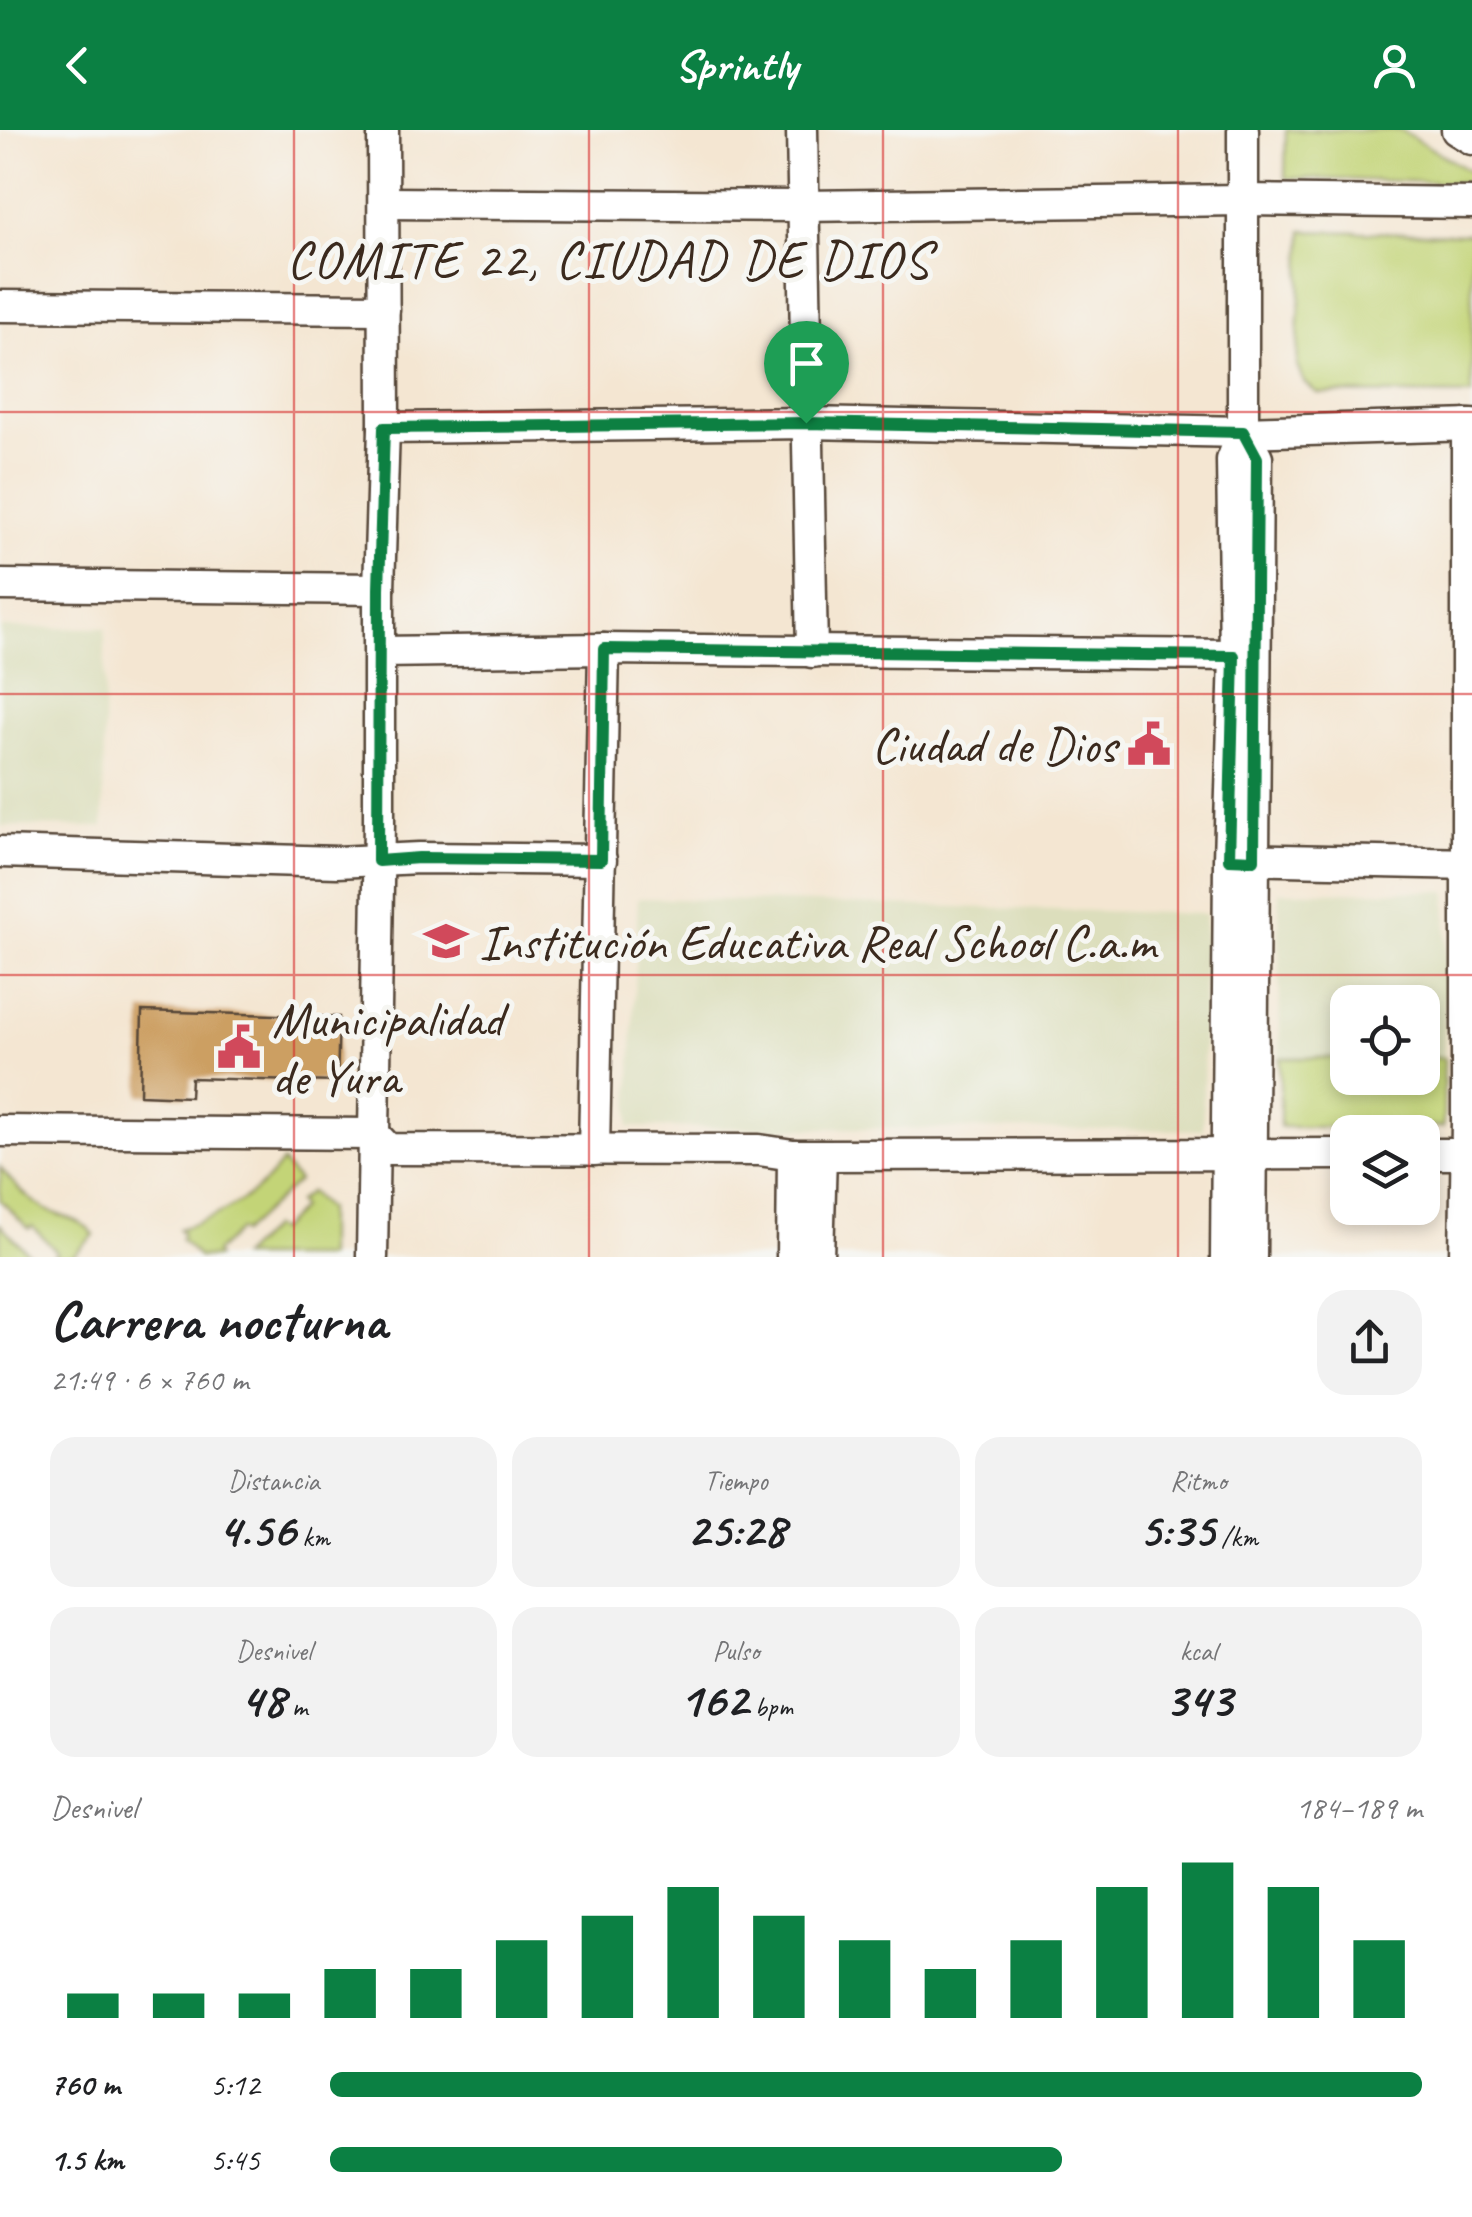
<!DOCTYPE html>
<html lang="es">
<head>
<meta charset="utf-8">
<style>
	body { margin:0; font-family:Caveat,sans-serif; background:#f2f2f2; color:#202124; height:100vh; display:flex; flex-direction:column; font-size:38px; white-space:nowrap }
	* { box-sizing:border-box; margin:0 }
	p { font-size:32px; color:#757577 }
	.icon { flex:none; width:55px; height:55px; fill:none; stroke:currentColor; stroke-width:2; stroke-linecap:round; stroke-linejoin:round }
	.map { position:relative; height:1127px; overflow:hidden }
	.side { display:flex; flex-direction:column; background:#fff; flex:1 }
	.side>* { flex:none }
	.tools { position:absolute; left:1330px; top:855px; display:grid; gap:20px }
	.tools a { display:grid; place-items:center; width:110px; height:110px; border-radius:20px; background:#fff; box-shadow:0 5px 15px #0003; font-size:50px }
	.pin { position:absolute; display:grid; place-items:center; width:85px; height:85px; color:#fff; margin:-102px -42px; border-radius:50% 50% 50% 0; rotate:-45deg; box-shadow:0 0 10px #0007 }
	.pin .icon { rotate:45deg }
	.round { display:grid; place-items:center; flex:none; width:105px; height:105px; border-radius:30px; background:#f2f2f2 }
	.headline { display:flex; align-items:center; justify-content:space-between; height:170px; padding:0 50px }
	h1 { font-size:55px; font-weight:700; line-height:75px }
	.metrics { display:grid; grid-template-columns:repeat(3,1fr); gap:15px; height:170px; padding:10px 50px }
	.metrics div { display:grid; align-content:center; border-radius:25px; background:#f2f2f2; text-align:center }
	.metrics b { font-size:50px; font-weight:700 }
	.metrics small { font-size:28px; font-weight:400 }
	.metrics p { font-size:28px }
	.chart { height:280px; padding:20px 50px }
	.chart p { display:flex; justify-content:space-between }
	.chart svg { width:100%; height:180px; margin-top:10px; stroke:#0b8043; stroke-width:6 }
	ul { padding:0 50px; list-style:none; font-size:32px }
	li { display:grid; grid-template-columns:160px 120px 1fr; align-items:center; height:75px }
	li i { height:25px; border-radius:12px; background:#0b8043 }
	header { display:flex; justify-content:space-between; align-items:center; height:130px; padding:0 50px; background:#0b8043; color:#fff; font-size:45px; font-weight:700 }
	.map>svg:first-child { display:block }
	.built { fill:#dcdebc }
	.green { fill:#c3d477; stroke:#7f7f4a; stroke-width:2.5 }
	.building { fill:#cc9f62 }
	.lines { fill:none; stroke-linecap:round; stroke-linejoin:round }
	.minor-casing { stroke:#574639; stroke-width:35 }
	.minor { stroke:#fff; stroke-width:30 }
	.route-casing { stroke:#fff; stroke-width:20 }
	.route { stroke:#0b8043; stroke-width:12 }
	.grid { fill:none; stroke:#d62828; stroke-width:2.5; stroke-opacity:0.55 }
	.labels { text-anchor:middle; stroke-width:10; stroke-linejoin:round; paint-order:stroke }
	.poi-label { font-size:50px; fill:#3b2a1e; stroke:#f6f6f2; text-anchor:start }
	.neighbourhood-label { font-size:52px; letter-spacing:2.5px; fill:#3b2a1e; stroke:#f6f6f2 }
</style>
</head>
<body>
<header><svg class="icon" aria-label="back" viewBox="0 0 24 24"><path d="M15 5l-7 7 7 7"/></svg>Sprintly<svg class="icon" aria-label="person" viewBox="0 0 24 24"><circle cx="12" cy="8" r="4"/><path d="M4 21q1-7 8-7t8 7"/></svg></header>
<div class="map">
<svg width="1472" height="1127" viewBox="0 0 1472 1127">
	<rect width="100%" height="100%" fill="#f6f6f2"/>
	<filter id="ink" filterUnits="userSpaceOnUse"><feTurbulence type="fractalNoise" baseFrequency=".01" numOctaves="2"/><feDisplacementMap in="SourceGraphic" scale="20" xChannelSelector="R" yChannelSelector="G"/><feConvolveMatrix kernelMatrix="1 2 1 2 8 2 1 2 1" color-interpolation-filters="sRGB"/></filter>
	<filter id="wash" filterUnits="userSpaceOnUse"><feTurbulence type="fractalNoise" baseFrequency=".0048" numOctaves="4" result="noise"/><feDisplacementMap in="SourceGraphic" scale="40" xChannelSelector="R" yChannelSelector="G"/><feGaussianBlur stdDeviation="2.25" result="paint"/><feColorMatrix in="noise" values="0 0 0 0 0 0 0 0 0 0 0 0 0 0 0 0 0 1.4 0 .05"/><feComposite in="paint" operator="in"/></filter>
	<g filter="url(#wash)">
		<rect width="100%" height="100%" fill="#f4e6d2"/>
		<g class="built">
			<path d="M0 498H105L103 697 0 696Z"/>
			<path d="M1447 761 1444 928H1423L1422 872H1348L1347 928H1280L1279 762Z"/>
			<path d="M638 768 1205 784 1203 1000 629 997Z"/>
		</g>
		<g class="green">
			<path d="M1286 0H1401L1472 43V53L1285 48Z"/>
			<path d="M1303 101 1472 104V265L1317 263 1304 252 1297 236Z"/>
			<path d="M1280 928H1347L1348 948H1422L1423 928H1444L1443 997H1280Z"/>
			<path d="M282 1032 298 1051 242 1103 239 1100 215 1122 217 1127H198L180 1109 183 1105 179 1099C219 1087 257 1067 282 1032Z"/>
			<path d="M0 1037C11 1052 27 1068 43 1078 58 1087 84 1089 94 1105L72 1127H56L54 1125 57 1122 32 1096 29 1099 0 1070Z"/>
			<path d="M310 1062 327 1079V1127H240L272 1097 278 1101 301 1078 297 1072Z"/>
			<path d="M0 1094 32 1127H0Z"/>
		</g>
		<g id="blocks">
			<path class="building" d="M142 881 339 887 337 952 191 948 190 967 140 965Z"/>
		</g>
	</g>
	<g filter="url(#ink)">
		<use href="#blocks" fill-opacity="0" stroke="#574639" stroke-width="2.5"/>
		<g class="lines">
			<g class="minor-casing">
				<g id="minor">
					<path d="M802 0 812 522"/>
					<path d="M1457 0 1472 9"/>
					<path d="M384 73 802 76 1243 70 1472 73"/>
					<path d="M0 176 384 179"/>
					<path d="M384 298 807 293 1243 302 1472 295"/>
					<path d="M1243 302 1257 327 1251 1127"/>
					<path d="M0 455 379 459"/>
					<path d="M380 522 604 519 1235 525"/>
					<path d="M0 722 337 732 419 728 601 730"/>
					<path d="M1235 729 1472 734"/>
					<path d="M0 1001 374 1004 388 1019 759 1020 793 1025H821L1348 1024"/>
					<path d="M594 1020 604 519"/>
					<path d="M1422 1024H1467"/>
					<path d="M372 1127 379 692V459L384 298 383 0"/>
					<path d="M792 1127 793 1025"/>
					<path d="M818 1127 821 1025"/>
					<path d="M1226 1127 1229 729 1235 525 1232 330 1243 302V0"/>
					<path d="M1465 1127 1467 991V295"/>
				</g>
			</g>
			<use href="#minor" class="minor"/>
		</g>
	</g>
	<g class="lines" filter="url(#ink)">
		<g class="route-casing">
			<path id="route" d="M806 293 1243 302 1257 328 1254 730 1229 729 1234 526 604 519 601 730 419 728 378 731 379 459 384 298Z"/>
		</g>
		<use href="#route" class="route"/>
	</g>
	<path class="grid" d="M294 0V1127M589 0V1127M883 0V1127M1178 0V1127M0 282H1472M0 564H1472M0 845H1472"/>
	<defs>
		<g id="civic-bare" transform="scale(3.45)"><path d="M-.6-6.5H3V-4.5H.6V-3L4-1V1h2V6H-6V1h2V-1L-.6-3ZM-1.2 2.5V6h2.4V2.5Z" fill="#d1495b" stroke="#f6f6f2" stroke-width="2.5" paint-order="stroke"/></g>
		<g id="school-bare" transform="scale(3.45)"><path d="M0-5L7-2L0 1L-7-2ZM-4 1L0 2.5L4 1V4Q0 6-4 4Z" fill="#d1495b" stroke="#f6f6f2" stroke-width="2.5" paint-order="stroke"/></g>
	</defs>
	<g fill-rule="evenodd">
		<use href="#civic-bare" x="1149" y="614"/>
		<use href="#school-bare" x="446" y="811"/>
		<use href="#civic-bare" x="239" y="917"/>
	</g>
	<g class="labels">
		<g class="poi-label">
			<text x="1116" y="632" text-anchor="end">Ciudad de Dios</text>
			<text x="479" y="829">Institución Educativa Real School C.a.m</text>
			<text x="272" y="906">Municipalidad<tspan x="272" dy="58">de Yura</tspan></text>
		</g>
		<g class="neighbourhood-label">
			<text x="609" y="147">COMITE 22, CIUDAD DE DIOS</text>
		</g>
	</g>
</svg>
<div class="tools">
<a><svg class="icon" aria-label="locate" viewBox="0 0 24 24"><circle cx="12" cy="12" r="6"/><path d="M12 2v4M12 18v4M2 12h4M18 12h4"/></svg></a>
<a><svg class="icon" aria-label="layers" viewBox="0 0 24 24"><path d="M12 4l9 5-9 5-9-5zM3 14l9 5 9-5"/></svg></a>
</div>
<div class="pin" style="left:806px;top:293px;background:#1e9e55"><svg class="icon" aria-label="arrive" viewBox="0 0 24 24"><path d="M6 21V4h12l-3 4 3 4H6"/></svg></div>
</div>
<section class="side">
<div class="headline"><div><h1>Carrera nocturna</h1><p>21:49 · 6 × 760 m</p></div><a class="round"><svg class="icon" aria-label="share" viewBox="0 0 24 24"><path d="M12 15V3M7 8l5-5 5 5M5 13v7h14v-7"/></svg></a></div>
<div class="metrics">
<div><p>Distancia</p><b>4.56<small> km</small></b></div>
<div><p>Tiempo</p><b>25:28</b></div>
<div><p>Ritmo</p><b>5:35<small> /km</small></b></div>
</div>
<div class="metrics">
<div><p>Desnivel</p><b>48<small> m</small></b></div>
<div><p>Pulso</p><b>162<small> bpm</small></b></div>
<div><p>kcal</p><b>343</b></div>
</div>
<div class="chart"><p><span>Desnivel</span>184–189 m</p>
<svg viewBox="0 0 160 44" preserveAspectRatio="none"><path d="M5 44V38M15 44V38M25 44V38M35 44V32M45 44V32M55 44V25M65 44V19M75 44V12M85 44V19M95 44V25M105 44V32M115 44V25M125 44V12M135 44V6M145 44V12M155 44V25"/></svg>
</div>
<ul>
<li><b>760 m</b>5:12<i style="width:100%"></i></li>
<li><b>1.5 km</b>5:45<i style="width:67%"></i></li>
</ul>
</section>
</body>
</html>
